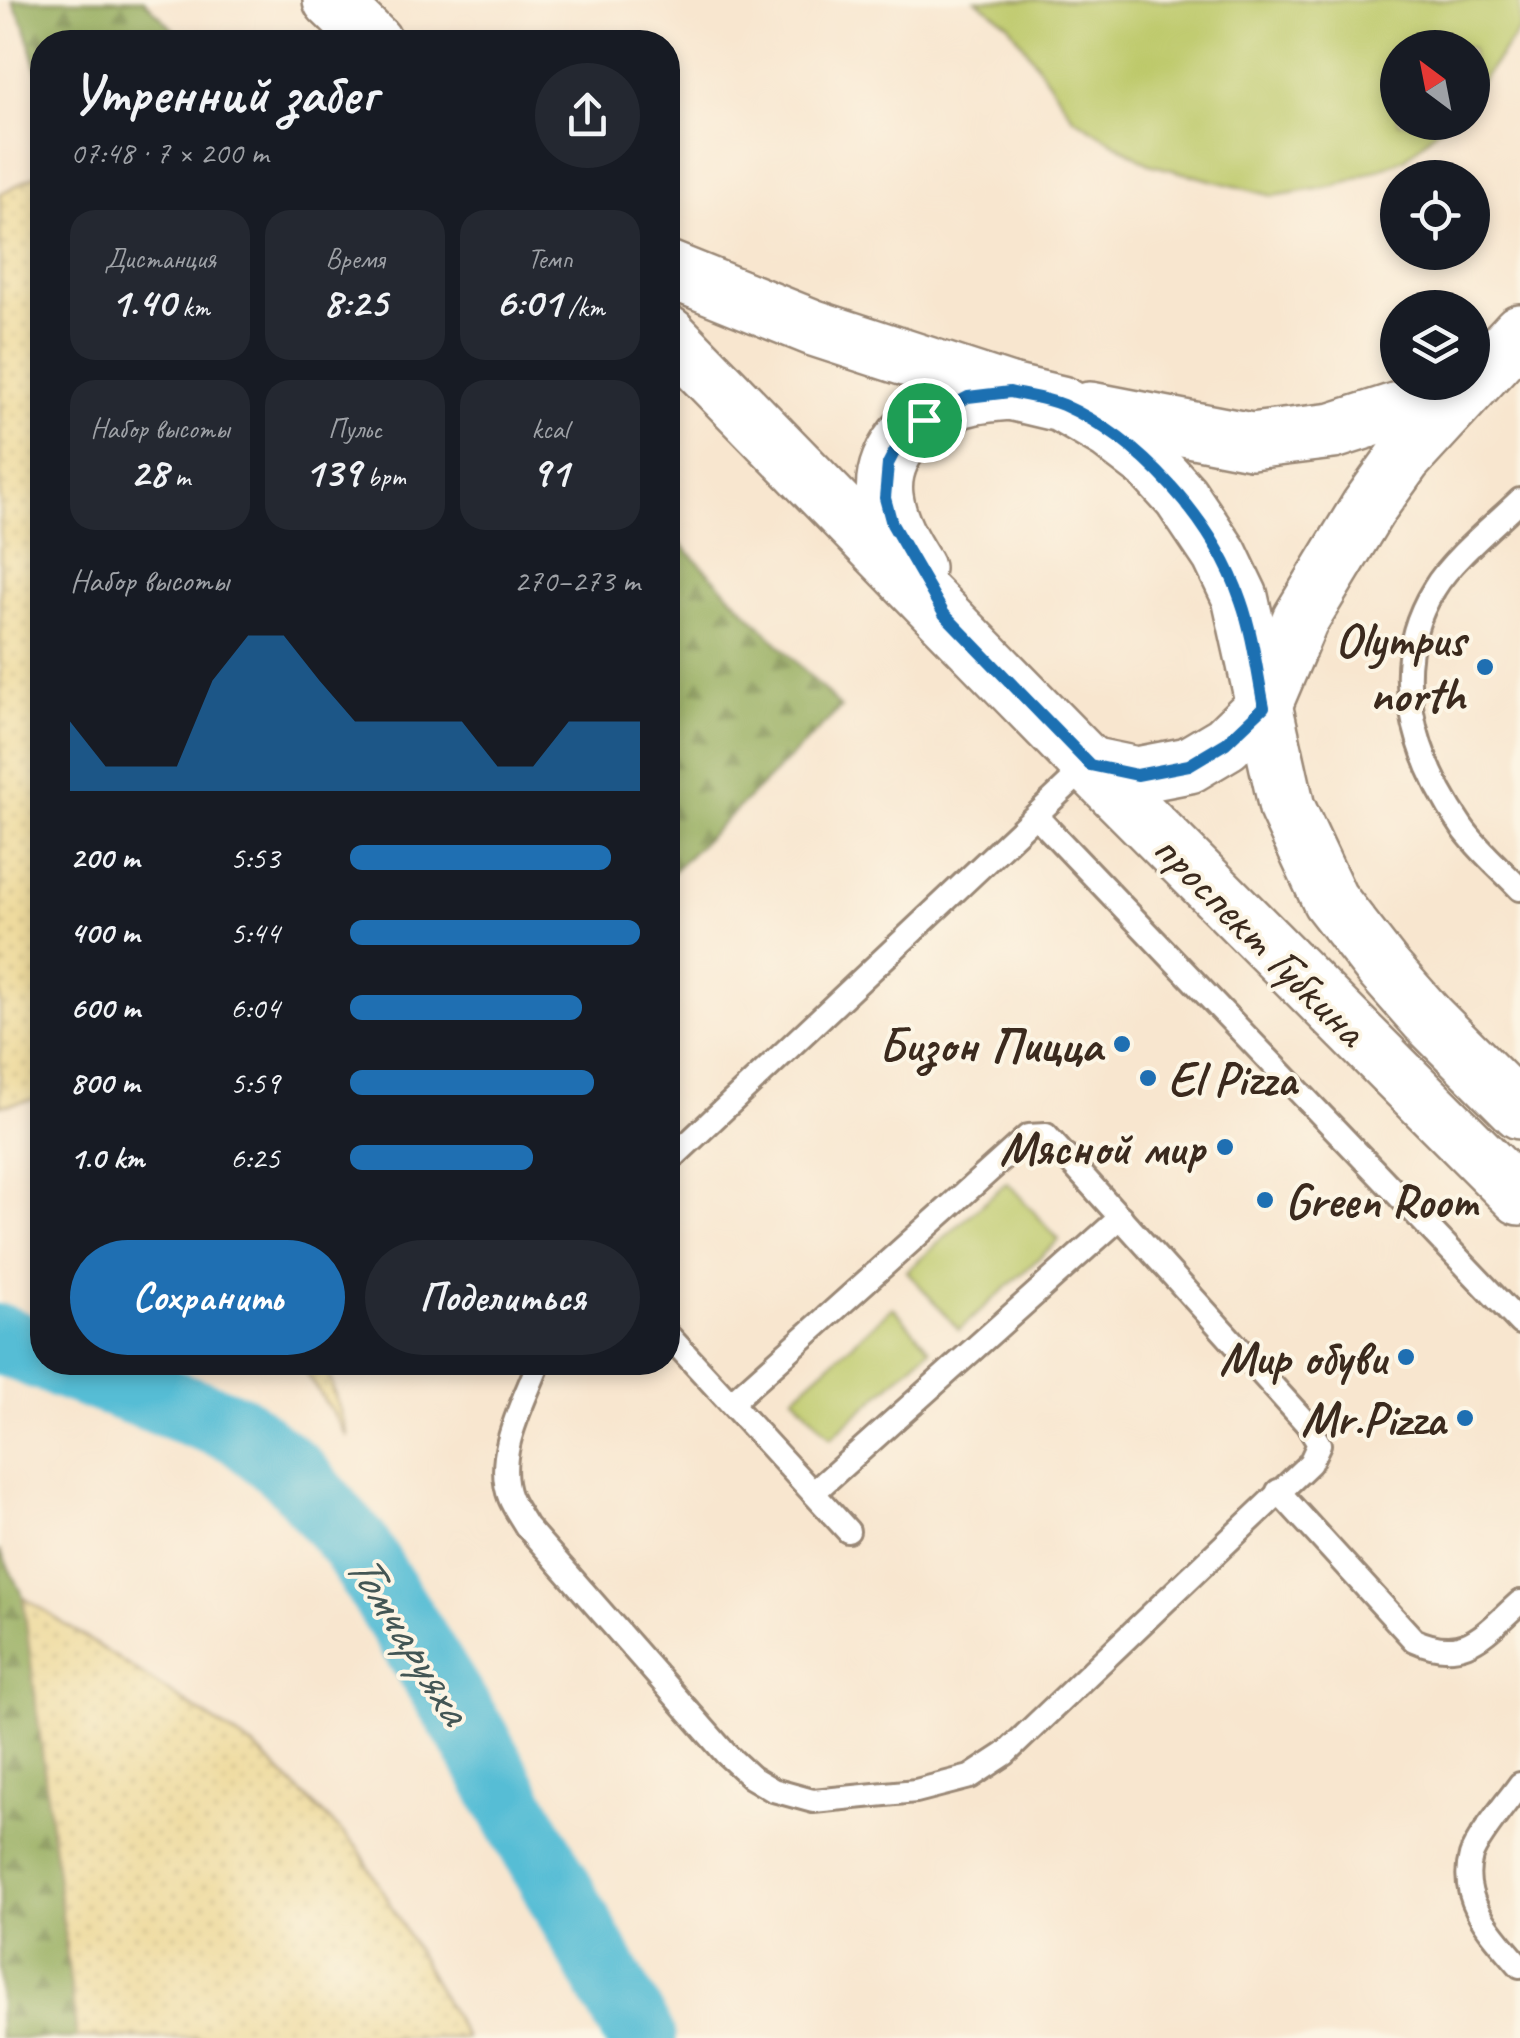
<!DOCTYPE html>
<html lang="ru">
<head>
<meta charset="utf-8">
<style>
	body { margin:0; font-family:Caveat,sans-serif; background:#242831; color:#f1f3f6; height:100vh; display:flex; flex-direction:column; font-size:38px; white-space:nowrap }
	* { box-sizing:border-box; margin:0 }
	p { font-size:32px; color:#9ea1a6 }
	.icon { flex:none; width:55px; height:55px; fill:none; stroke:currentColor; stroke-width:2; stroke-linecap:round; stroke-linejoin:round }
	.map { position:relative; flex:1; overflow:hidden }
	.sheet { position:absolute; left:30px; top:30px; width:650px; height:1345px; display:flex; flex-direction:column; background:#171b24; border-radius:40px; box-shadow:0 5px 15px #0003 }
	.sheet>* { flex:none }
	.needle { width:65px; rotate:328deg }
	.fabs { position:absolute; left:1380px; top:30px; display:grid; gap:20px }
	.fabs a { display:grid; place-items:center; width:110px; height:110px; border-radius:50%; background:#171b24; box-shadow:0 5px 15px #0003; font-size:50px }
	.pin { position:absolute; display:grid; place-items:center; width:85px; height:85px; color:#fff; margin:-42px; border:5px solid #fff; border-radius:50%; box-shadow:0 2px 10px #0007 }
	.round { display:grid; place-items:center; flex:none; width:105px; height:105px; border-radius:52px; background:#242831 }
	.headline { display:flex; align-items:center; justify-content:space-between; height:170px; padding:0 40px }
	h1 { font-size:55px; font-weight:800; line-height:75px }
	.figures { display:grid; grid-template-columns:repeat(3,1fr); gap:15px; height:170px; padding:10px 40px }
	.figures div { display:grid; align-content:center; border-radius:25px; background:#242831; text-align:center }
	.figures b { font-size:42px; font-weight:800 }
	.figures small { font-size:28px; font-weight:400 }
	.figures p { font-size:28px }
	.chart { height:280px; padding:20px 40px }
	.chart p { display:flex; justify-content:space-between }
	.chart svg { width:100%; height:180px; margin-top:10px; fill:#1f6fb2; opacity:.7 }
	.button { display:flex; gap:20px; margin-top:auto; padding:20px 40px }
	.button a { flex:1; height:115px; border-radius:60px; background:#1f6fb2; color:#fff; font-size:40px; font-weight:800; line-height:115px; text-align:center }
	.button a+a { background:#242831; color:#f1f3f6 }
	ul { padding:0 40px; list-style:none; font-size:32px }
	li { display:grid; grid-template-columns:160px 120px 1fr; align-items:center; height:75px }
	li i { height:25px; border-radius:12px; background:#1f6fb2 }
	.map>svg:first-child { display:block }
	.green { fill:#bdc96b; stroke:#7c7a44; stroke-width:2.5 }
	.forest { fill:url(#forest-firs); stroke:#686c3e; stroke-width:2.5 }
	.sand { fill:url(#sand-dots); stroke:#94825e; stroke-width:2.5 }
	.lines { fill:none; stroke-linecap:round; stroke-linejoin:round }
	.river { stroke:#57bdd5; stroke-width:70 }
	.lane-casing { stroke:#9a8876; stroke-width:28 }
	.secondary-casing { stroke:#9a8876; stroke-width:60 }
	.lane { stroke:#fff; stroke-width:22 }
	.secondary { stroke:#fff; stroke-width:55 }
	.route-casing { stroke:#fff; stroke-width:20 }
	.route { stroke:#1f6fb2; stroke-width:12 }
	.poi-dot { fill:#1f6fb2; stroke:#fcf5e5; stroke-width:4 }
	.labels { text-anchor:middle; stroke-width:8; stroke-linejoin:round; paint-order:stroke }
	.poi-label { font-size:48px; font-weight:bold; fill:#3b2a1e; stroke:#fcf5e5; text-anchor:end }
	.street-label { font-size:48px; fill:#3b2a1e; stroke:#fcf5e5 }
	.water-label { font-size:50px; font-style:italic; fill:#435655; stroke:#fcf5e5 }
</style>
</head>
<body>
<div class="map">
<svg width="1520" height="2038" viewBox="0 0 1520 2038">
	<defs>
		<pattern id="forest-firs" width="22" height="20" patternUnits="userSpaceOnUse" patternTransform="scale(2.5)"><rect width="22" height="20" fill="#96ad5f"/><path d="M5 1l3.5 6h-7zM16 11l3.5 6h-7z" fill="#7c8d4e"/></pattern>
		<pattern id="sand-dots" width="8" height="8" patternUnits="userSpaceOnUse" patternTransform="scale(2.5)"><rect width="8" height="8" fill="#eeda9e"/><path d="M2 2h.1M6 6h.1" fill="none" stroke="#cdbb88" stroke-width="1.8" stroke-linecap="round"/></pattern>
	</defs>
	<rect width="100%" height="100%" fill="#fcf5e5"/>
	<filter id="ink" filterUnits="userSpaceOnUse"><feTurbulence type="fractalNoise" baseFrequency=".01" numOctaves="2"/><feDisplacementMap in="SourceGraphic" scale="20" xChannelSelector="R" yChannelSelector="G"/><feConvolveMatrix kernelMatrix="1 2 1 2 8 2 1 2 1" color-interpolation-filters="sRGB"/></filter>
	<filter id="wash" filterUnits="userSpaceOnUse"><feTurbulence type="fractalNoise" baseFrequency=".0048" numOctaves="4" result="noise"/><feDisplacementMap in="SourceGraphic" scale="40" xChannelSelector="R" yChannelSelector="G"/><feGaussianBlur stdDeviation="2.25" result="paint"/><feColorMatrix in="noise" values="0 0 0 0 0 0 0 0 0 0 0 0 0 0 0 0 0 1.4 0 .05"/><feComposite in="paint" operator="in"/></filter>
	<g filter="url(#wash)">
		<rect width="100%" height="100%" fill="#f8e6cf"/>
		<g class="green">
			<path d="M976 0H1520V29L1473 92 1472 48H1398V122L1444 123 1405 159 1336 186 1273 196 1149 164 1073 117 1009 24Z"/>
			<path d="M1007 1182 1059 1240 959 1330 907 1271Z"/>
			<path d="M893 1307 930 1349 831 1438 794 1396Z"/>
		</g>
		<g class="forest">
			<path d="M12 0H144L186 42H42V87L25 27Z"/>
			<path d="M668 531 841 708 668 876Z"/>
			<path d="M0 1550 23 1597 77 2038H0Z"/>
		</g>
		<g class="sand">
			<path d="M42 172V1098L0 1106V194Z"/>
			<path d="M300 1363H325L348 1437Z"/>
			<path d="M23 1597 255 1748 358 1848 466 2038H77Z"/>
		</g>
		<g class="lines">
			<g class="river">
				<path d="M0 1339 42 1356"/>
				<path d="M57 1362 238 1429 294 1474 354 1544 473 1736 641 2038"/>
			</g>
		</g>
	</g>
	<g filter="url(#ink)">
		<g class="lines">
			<g class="lane-casing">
				<g id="lane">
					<path d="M1520 500C1495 524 1451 560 1434 589 1386 666 1413 756 1462 827 1478 850 1501 869 1520 889"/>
					<path d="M1037 817 1520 1323"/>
					<path d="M668 1162 1089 765"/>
					<path d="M668 1335 848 1531"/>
					<path d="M539 1362C524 1402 493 1455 510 1498 514 1508 521 1517 526 1526L726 1754 751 1777 773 1790 813 1801 916 1791 970 1777 1005 1754 1310 1463 1319 1444 1307 1424 1046 1135 1028 1136 731 1403"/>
					<path d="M1278 1491 1414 1640C1465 1663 1484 1634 1520 1602"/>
					<path d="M813 1493 1121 1217"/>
					<path d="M1520 1784C1508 1801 1476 1839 1471 1856 1458 1901 1494 1935 1520 1966"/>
				</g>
			</g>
			<g class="secondary-casing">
				<g id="secondary">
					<path d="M331 0 374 42"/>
					<path d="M668 269 814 328 1010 392 1061 404 1109 432 1152 465 1181 497 1220 555 1240 597 1287 808 1330 900 1383 968 1427 1018 1520 1111"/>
					<path d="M668 334 1089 765 1520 1197"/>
					<path d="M1090 410 1251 441 1333 431 1411 406 1448 382"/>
					<path d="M916 568C902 546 888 522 885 496 879 448 927 406 971 397 984 394 997 393 1010 392"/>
					<path d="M1089 765 1137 775 1189 765 1226 743 1263 707 1300 620 1368 508 1404 458 1520 332"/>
				</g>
			</g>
			<use href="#lane" class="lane"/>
			<use href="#secondary" class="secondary"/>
		</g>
	</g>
	<g class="lines" filter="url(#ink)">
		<g class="route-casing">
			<path id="route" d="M1010 392C1027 396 1047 398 1063 405 1140 439 1214 521 1241 601 1253 635 1257 672 1264 707L1226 743 1189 765 1137 775 1090 765 944 614 892 524 885 498 888 464 899 443 924 420 968 397Z"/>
		</g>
		<use href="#route" class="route"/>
	</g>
	<g class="poi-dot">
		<circle cx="1485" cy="667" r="10"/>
		<circle cx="1122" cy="1044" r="10"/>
		<circle cx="1148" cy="1078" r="10"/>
		<circle cx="1225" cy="1147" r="10"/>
		<circle cx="1265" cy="1200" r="10"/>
		<circle cx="1406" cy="1357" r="10"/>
		<circle cx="1465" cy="1418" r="10"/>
	</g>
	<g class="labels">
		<g class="poi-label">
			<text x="1465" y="656">Olympus<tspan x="1465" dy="55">north</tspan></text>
			<text x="1102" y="1061">Бизон Пицца</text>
			<text x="1168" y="1095" text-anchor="start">El Pizza</text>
			<text x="1205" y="1164">Мясной мир</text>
			<text x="1285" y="1217" text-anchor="start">Green Room</text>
			<text x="1386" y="1374">Мир обуви</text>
			<text x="1445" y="1435">Mr.Pizza</text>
		</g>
		<g class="street-label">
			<text transform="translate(1261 938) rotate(45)" y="17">проспект Губкина</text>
		</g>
		<g class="water-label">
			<text transform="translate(410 1636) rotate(58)" y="18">Томчаруяха</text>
		</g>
	</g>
</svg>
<div class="fabs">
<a><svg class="needle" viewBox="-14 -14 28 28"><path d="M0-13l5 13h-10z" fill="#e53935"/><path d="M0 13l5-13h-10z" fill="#9ea1a6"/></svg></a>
<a><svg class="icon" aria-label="locate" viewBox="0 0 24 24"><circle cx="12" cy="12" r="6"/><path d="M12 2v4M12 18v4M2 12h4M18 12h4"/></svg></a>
<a><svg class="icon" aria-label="layers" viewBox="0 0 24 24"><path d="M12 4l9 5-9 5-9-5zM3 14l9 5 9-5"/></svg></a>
</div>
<div class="pin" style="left:924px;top:420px;background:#1e9e55"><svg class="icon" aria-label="arrive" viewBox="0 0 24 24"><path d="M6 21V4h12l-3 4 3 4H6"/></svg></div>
<section class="sheet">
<div class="headline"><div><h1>Утренний забег</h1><p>07:48 · 7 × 200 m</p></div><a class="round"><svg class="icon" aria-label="share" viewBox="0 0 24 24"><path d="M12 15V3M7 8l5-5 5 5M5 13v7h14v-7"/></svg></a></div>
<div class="figures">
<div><p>Дистанция</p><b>1.40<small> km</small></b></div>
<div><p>Время</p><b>8:25</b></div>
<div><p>Темп</p><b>6:01<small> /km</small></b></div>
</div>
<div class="figures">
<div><p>Набор высоты</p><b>28<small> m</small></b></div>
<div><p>Пульс</p><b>139<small> bpm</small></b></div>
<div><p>kcal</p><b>91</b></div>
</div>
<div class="chart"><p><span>Набор высоты</span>270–273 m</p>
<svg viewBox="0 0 160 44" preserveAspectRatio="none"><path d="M0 44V27L10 38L20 38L30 38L40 17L50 6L60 6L70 17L80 27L90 27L100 27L110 27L120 38L130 38L140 27L150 27L160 27V44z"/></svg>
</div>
<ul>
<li><b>200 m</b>5:53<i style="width:90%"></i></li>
<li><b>400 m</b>5:44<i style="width:100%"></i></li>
<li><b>600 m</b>6:04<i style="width:80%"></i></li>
<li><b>800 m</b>5:59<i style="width:84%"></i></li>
<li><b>1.0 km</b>6:25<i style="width:63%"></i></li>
</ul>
<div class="button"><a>Сохранить</a><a>Поделиться</a></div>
</section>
</div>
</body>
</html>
